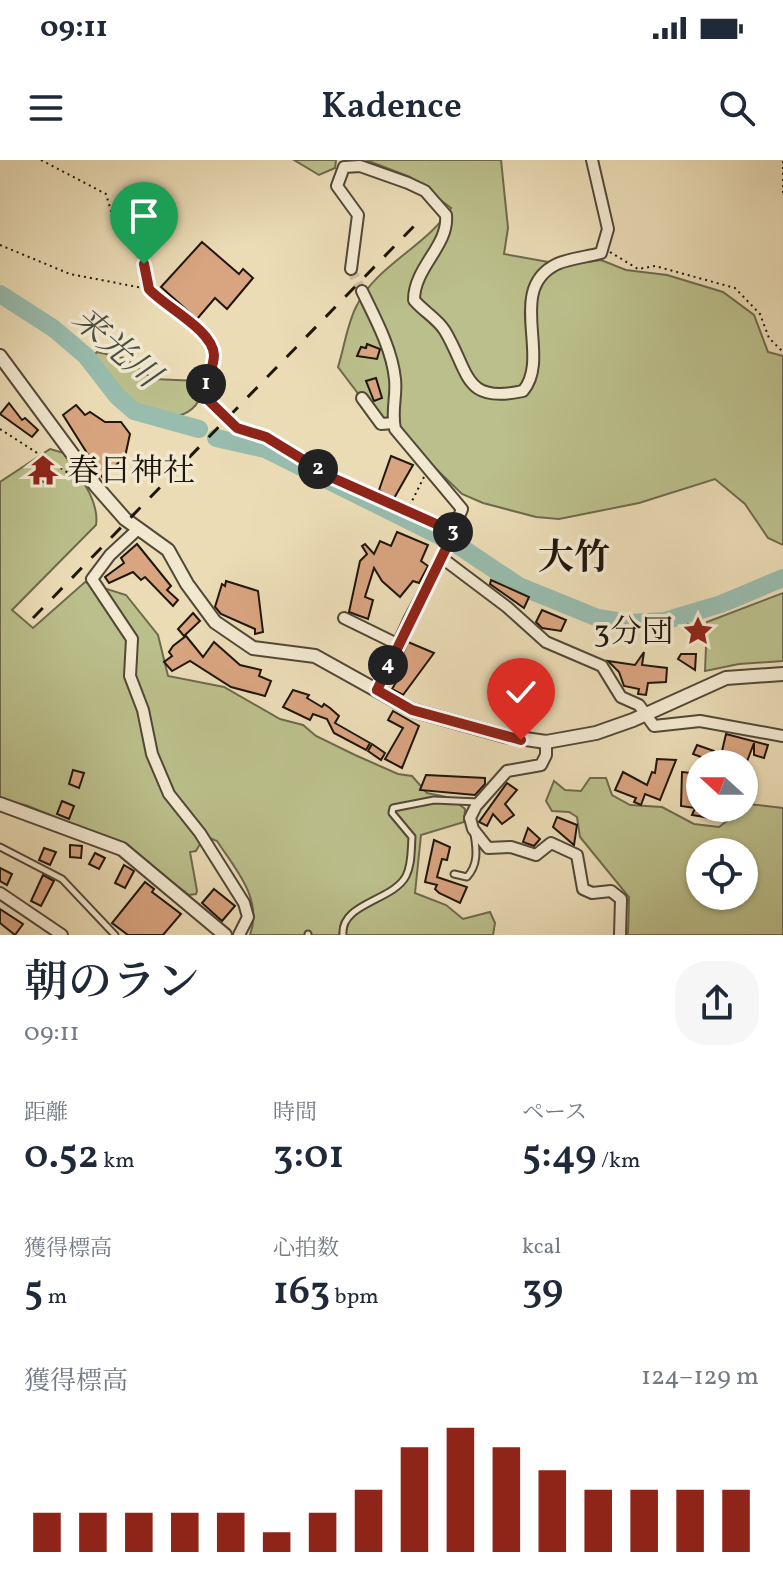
<!DOCTYPE html>
<html lang="ja">
<head>
<meta charset="utf-8">
<style>
	body { margin:0; font-family:Vollkorn,"Noto Serif JP",serif; background:#f6f6f7; color:#1f2937; height:100vh; display:flex; flex-direction:column; font-size:30px; white-space:nowrap }
	* { box-sizing:border-box; margin:0 }
	p { font-size:26px; color:#747a83 }
	.icon { flex:none; width:44px; height:44px; fill:none; stroke:currentColor; stroke-width:2; stroke-linecap:round; stroke-linejoin:round }
	.map { position:relative; height:775px; overflow:hidden }
	.sheet { display:flex; flex-direction:column; background:#fff; flex:1 }
	.sheet>* { flex:none }
	.needle { width:52px; rotate:291deg }
	.controls { position:absolute; left:686px; top:590px; display:grid; gap:16px }
	.controls a { display:grid; place-items:center; width:72px; height:72px; border-radius:50%; background:#fff; box-shadow:0 2px 6px #0004; font-size:40px }
	.pin { position:absolute; display:grid; place-items:center; width:68px; height:68px; color:#fff; margin:-82px -34px; border-radius:50% 50% 50% 0; rotate:-45deg; box-shadow:0 0 8px #0007 }
	.pin .icon { rotate:45deg }
	.km { position:absolute; width:40px; height:40px; margin:-20px; border-radius:50%; background:#222; color:#fff; font-size:22px; line-height:40px; text-align:center }
	.round { display:grid; place-items:center; flex:none; width:84px; height:84px; border-radius:32px; background:#f6f6f7 }
	.overview { display:flex; align-items:center; justify-content:space-between; height:136px; padding:0 24px }
	h1 { font-size:44px; font-weight:600; line-height:60px }
	.figures { display:grid; grid-template-columns:repeat(3,1fr); gap:12px; height:136px; padding:8px 24px }
	.figures div { display:grid; align-content:center }
	.figures b { font-size:40px; font-weight:600 }
	.figures small { font-size:22px; font-weight:400 }
	.figures p { font-size:22px }
	.chart { height:224px; padding:16px 24px }
	.chart p { display:flex; justify-content:space-between }
	.chart svg { width:100%; height:144px; margin-top:8px; stroke:#8f2418; stroke-width:6 }
	.status { display:flex; justify-content:space-between; align-items:center; height:56px; padding:0 40px; background:#fff; direction:ltr }
	.status svg { height:22px; fill:currentColor }
	header { display:flex; justify-content:space-between; align-items:center; height:104px; padding:0 24px; background:#fff; font-size:36px; font-weight:600 }
	.map>svg:first-child { display:block }
	.green { fill:#bbbf8b; stroke:#6d6a4c; stroke-width:2; fill-rule:evenodd }
	.lines { fill:none; stroke-linecap:round; stroke-linejoin:round }
	.river { stroke:#98bcae; stroke-width:18 }
	.building { fill:#d9a480; stroke:#1f160c; stroke-width:2 }
	.minor-tunnel { stroke:#ccbe9c; stroke-width:10; stroke-dasharray:10 5; stroke-linecap:butt }
	.service-casing { stroke:#524836; stroke-width:9 }
	.minor-casing { stroke:#524836; stroke-width:14 }
	.tertiary-casing { stroke:#524836; stroke-width:16 }
	.path { stroke:#1f160c; stroke-width:2; stroke-dasharray:2 4; stroke-linecap:butt }
	.service { stroke:#f2e8d0; stroke-width:5 }
	.minor { stroke:#f2e8d0; stroke-width:10 }
	.tertiary { stroke:#f2e8d0; stroke-width:12 }
	.rail { stroke:#1f160c; stroke-width:3; stroke-dasharray:14 14; stroke-linecap:butt }
	.route-casing { stroke:#fff; stroke-width:16 }
	.route { stroke:#8f2418; stroke-width:10 }
	.labels { text-anchor:middle; stroke-width:7; stroke-linejoin:round; paint-order:stroke }
	.poi-label { font-size:32px; fill:#1f160c; stroke:#f2e8d0; text-anchor:start }
	.water-label { font-size:34px; font-style:italic; fill:#495045; stroke:#f2e8d0 }
	.quarter-label { font-size:36px; font-weight:bold; fill:#1f160c; stroke:#f2e8d0 }
</style>
</head>
<body>
<div class="status"><b>09:11</b><svg viewBox="0 0 49 12"><path d="M0 12V9h3v3zM5 12V6h3v6zM10 12V3h3v9zM15 12V0h3v12zM26 1h20v11H26zM47 4h2v5h-2z"/></svg></div>
<header><svg class="icon" aria-label="menu" viewBox="0 0 24 24"><path d="M4 6h16M4 12h16M4 18h16"/></svg>Kadence<svg class="icon" aria-label="search" viewBox="0 0 24 24"><circle cx="10" cy="10" r="6"/><path d="M15 15l6 6"/></svg></header>
<div class="map">
<svg width="783" height="775" viewBox="0 0 783 775">
	<rect width="100%" height="100%" fill="#ebdcb6"/>
	<filter id="stains"><feTurbulence type="fractalNoise" baseFrequency=".0025" numOctaves="4"/><feColorMatrix values="0 0 0 0 .2 0 0 0 0 .09 0 0 0 0 .02 0 0 0 .5 -.17"/></filter>
	<radialGradient id="worn" r=".72"><stop offset=".6" stop-color="#630" stop-opacity="0"/><stop offset="1" stop-color="#630" stop-opacity=".3"/></radialGradient>
	<g class="green">
		<path d="M294 0H336L335 8 319 15Z"/>
		<path d="M366 0H501L508 68 504 94 565 105 601 100 626 110 667 115 723 132 754 155 768 192 783 196V385L768 378 745 344 715 319 639 343 559 359 536 357 483 343 462 334 400 274 381 264 338 207C344 188 347 165 356 147 376 105 426 87 451 48L410 17Z"/>
		<path d="M97 192 124 198 153 219 199 221 203 228C196 266 153 262 129 240 115 227 105 211 93 196Z"/>
		<path d="M50 289 64 293C77 313 100 340 96 365L12 450 33 468 85 422 126 435 158 475 168 516 224 527 280 559 303 565 316 576 355 595 398 614 412 616 427 633 451 638 465 649 464 662 421 675 415 733 446 745 463 759 490 752 495 763 493 775H250C263 739 236 710 217 681L210 678 201 682 196 691 190 692 197 731 196 734 189 735 122 684 28 646 0 638V322Z"/>
		<path d="M783 433V501L739 504 705 511 707 462Z"/>
		<path d="M590 618H606L612 635 630 645 662 647 694 664 719 667 749 644 783 648V775H628L629 737 580 677 577 657 569 652 552 651 546 641 554 621 565 630 581 631ZM700 692H744V736H700Z"/>
	</g>
	<g class="lines">
		<g class="river">
			<path d="M0 134 53 168 86 196 117 236 134 251 199 269"/>
			<path d="M216 278 265 289 456 384 519 426 598 458 629 463 664 461 721 444 783 418"/>
		</g>
	</g>
	<g class="building">
		<path d="M202 82 239 114 243 109 253 118 227 149 215 138 197 159 161 127Z"/>
		<path d="M367 184 380 189 377 199 357 196 361 187 366 188Z"/>
		<path d="M376 218 382 238 374 241 366 221Z"/>
		<path d="M9 243 22 260 25 258 38 270 32 277 0 254Z"/>
		<path d="M76 245 85 255 90 252 105 262H121L130 274 125 297 107 313 112 319 106 323 63 255Z"/>
		<path d="M391 296 413 305 393 340 379 330Z"/>
		<path d="M41 304 51 309 44 322 37 318Z"/>
		<path d="M397 372 428 385 421 401 428 406 419 423 413 421 400 437 382 421 374 408 365 437 373 440 368 459 349 452 360 401 367 394 362 386 365 384 374 394 380 381 391 386Z"/>
		<path d="M137 384 171 426 167 430 178 440 173 446 145 417 141 420 133 412 109 423 105 417 124 403 121 398Z"/>
		<path d="M491 420 529 437 524 448 490 424Z"/>
		<path d="M226 421 258 431 263 472 255 474V469L221 454 215 447 222 424 225 426Z"/>
		<path d="M542 450 566 460 561 471 542 468 536 462Z"/>
		<path d="M193 453 200 461 184 476 178 469Z"/>
		<path d="M688 464H701L702 476 694 479Z"/>
		<path d="M186 476 203 497 214 482 240 505 261 510 259 516 271 521 265 536 231 527 190 501 172 511 164 502 172 496 169 492 173 486Z"/>
		<path d="M408 482 434 493 403 535 392 529 398 519 393 516Z"/>
		<path d="M644 492 642 505 667 508 666 522 648 523 646 535 638 534 639 529 624 526 619 512 608 501 635 505Z"/>
		<path d="M681 494H696L695 510 678 499Z"/>
		<path d="M293 530 309 535 307 538 322 547 324 544 330 548 339 556 335 563 370 583 366 590 334 573 327 559 313 554 310 560 283 547Z"/>
		<path d="M393 551 419 566 402 608 385 599 403 568 388 560Z"/>
		<path d="M726 574 768 585 764 598 754 595V583L746 604H719Z"/>
		<path d="M372 584 385 593 381 600 368 591Z"/>
		<path d="M697 585 714 591V602L693 594Z"/>
		<path d="M657 599 676 600 660 640 645 634 641 645 634 642 636 638 615 630 623 612 647 625 652 612 655 613Z"/>
		<path d="M73 610 84 613 79 628 69 624Z"/>
		<path d="M682 612 700 614V648H725L723 660 692 655 695 648 681 646Z"/>
		<path d="M426 615 485 618V624L475 635 420 630Z"/>
		<path d="M507 623 517 630 505 644 514 655 502 664 493 654 487 666 479 662Z"/>
		<path d="M62 641 74 646 69 659 57 654Z"/>
		<path d="M557 657 577 665 574 685 553 667Z"/>
		<path d="M528 668 540 679 534 686 523 682Z"/>
		<path d="M434 680 450 687 447 700 442 699 437 717 467 727 460 743 439 733 435 729 437 725 425 722Z"/>
		<path d="M70 685 82 686 81 698 70 697Z"/>
		<path d="M44 688 56 692 50 705 39 700Z"/>
		<path d="M95 693 105 698 99 709 89 704Z"/>
		<path d="M124 705 134 711 125 728 115 723Z"/>
		<path d="M0 708 12 714 7 725 0 721Z"/>
		<path d="M43 715 54 721 41 746 31 741Z"/>
		<path d="M145 722 154 729 152 732 181 754 163 775H128L112 763Z"/>
		<path d="M214 729 235 746 222 761 202 743Z"/>
		<path d="M0 749 23 764 15 775 0 763Z"/>
	</g>
	<g class="lines">
		<path class="minor-tunnel" d="M351 109 362 131"/>
		<g class="service-casing">
			<g id="service">
				<path d="M0 687 62 719 115 775"/>
				<path d="M454 714 467 717C478 705 477 691 474 674"/>
				<path d="M308 774V775"/>
				<path d="M343 775C340 743 393 741 406 716 412 704 411 690 412 677L392 653 393 648 434 640 478 642"/>
			</g>
		</g>
		<g class="minor-casing">
			<g id="minor">
				<path d="M351 109 358 55 337 26 344 7 360 6 408 23 425 31 446 55C449 86 414 107 414 140 423 151 438 159 445 171 470 213 463 244 523 231 552 197 505 129 557 104 571 98 587 97 601 93L608 69 592 0"/>
				<path d="M362 131C375 158 392 189 395 219 397 236 391 251 395 269L462 349 442 398 410 458 377 530"/>
				<path d="M362 238 381 264 394 263"/>
				<path d="M138 369 110 395 92 419 132 479 130 516 143 550 152 594 169 634 200 673 244 743 248 757 239 775"/>
				<path d="M442 398 507 447 546 482 602 506 621 537 639 545 654 566 700 561 783 576"/>
				<path d="M344 458 397 484"/>
				<path d="M546 582V595L541 605 507 611 476 646 470 658 473 669 488 688 511 687 536 695 551 683 577 695 583 729 592 733 611 731 621 739 620 775"/>
				<path d="M0 733 62 775"/>
			</g>
		</g>
		<g class="tertiary-casing">
			<g id="tertiary">
				<path d="M0 196 96 326 125 359 168 390 187 424 215 462 253 488 315 496 412 550 505 576 546 582 596 573 633 560 726 518 783 514"/>
				<path d="M0 644 122 689 225 775"/>
			</g>
		</g>
		<g class="path">
			<path d="M41 0 106 34 117 71 144 104 149 129C165 147 212 169 214 195 214 210 203 223 206 238L237 268 266 277 333 318 442 367"/>
			<path d="M783 1V37"/>
			<path d="M0 85 70 114 148 129"/>
			<path d="M610 92 638 109 655 106 735 128 760 154 769 178 783 192"/>
			<path d="M0 269 76 318"/>
			<path d="M407 351 424 317"/>
		</g>
		<use href="#service" class="service"/>
		<use href="#minor" class="minor"/>
		<use href="#tertiary" class="tertiary"/>
		<path class="rail" d="M33 458 415 65"/>
	</g>
	<g class="lines">
		<g class="route-casing">
			<path id="route" d="M144 104 149 129C165 147 213 170 214 195 214 210 203 222 206 238L237 268 266 277 333 318 454 372 377 530 412 550 521 580"/>
		</g>
		<use href="#route" class="route"/>
	</g>
	<defs>
		<g id="temple-bare" transform="scale(2.4)"><path d="M0-6L5-2H3V0L6.5 2.5H4V6H1.5V3h-3V6H-4V2.5H-6.5L-3 0V-2H-5Z" fill="#8f2418" stroke="#f2e8d0" stroke-width="2.5" paint-order="stroke"/></g>
		<g id="sight-bare" transform="scale(2.4)"><path d="M0-6L1.8-2.2L6-1.7L2.9 1.2L3.7 5.4L0 3.3L-3.7 5.4L-2.9 1.2L-6-1.7L-1.8-2.2Z" fill="#8f2418" stroke="#f2e8d0" stroke-width="2.5" paint-order="stroke"/></g>
	</defs>
	<g fill-rule="evenodd">
		<use href="#temple-bare" x="43" y="310"/>
		<use href="#sight-bare" x="698" y="471"/>
	</g>
	<g class="labels">
		<g class="poi-label">
			<text x="67" y="321">春日神社</text>
			<text x="674" y="482" text-anchor="end">3分団</text>
		</g>
		<g class="water-label">
			<text transform="translate(117 186) rotate(41)" y="12">来光川</text>
		</g>
		<g class="quarter-label">
			<text x="574" y="409">大竹</text>
		</g>
	</g>
	<rect width="100%" height="100%" filter="url(#stains)"/>
	<rect width="100%" height="100%" fill="url(#worn)"/>
</svg>
<div class="controls">
<a><svg class="needle" viewBox="-14 -14 28 28"><path d="M0-13l5 13h-10z" fill="#e53935"/><path d="M0 13l5-13h-10z" fill="#747a83"/></svg></a>
<a><svg class="icon" aria-label="locate" viewBox="0 0 24 24"><circle cx="12" cy="12" r="6"/><path d="M12 2v4M12 18v4M2 12h4M18 12h4"/></svg></a>
</div>
<div class="pin" style="left:144px;top:104px;background:#1e9e55"><svg class="icon" aria-label="arrive" viewBox="0 0 24 24"><path d="M6 21V4h12l-3 4 3 4H6"/></svg></div>
<div class="pin" style="left:521px;top:580px;background:#d93025"><svg class="icon" aria-label="check" viewBox="0 0 24 24"><path d="M5 12l5 5 9-10"/></svg></div>
<b class="km" style="left:206px;top:224px">1</b>
<b class="km" style="left:318px;top:309px">2</b>
<b class="km" style="left:453px;top:372px">3</b>
<b class="km" style="left:388px;top:505px">4</b>
</div>
<section class="sheet">
<div class="overview"><div><h1>朝のラン</h1><p>09:11</p></div><a class="round"><svg class="icon" aria-label="share" viewBox="0 0 24 24"><path d="M12 15V3M7 8l5-5 5 5M5 13v7h14v-7"/></svg></a></div>
<div class="figures">
<div><p>距離</p><b>0.52<small> km</small></b></div>
<div><p>時間</p><b>3:01</b></div>
<div><p>ペース</p><b>5:49<small> /km</small></b></div>
</div>
<div class="figures">
<div><p>獲得標高</p><b>5<small> m</small></b></div>
<div><p>心拍数</p><b>163<small> bpm</small></b></div>
<div><p>kcal</p><b>39</b></div>
</div>
<div class="chart"><p><span>獲得標高</span>124–129 m</p>
<svg viewBox="0 0 160 44" preserveAspectRatio="none"><path d="M5 44V32M15 44V32M25 44V32M35 44V32M45 44V32M55 44V38M65 44V32M75 44V25M85 44V12M95 44V6M105 44V12M115 44V19M125 44V25M135 44V25M145 44V25M155 44V25"/></svg>
</div>
</section>
</body>
</html>
